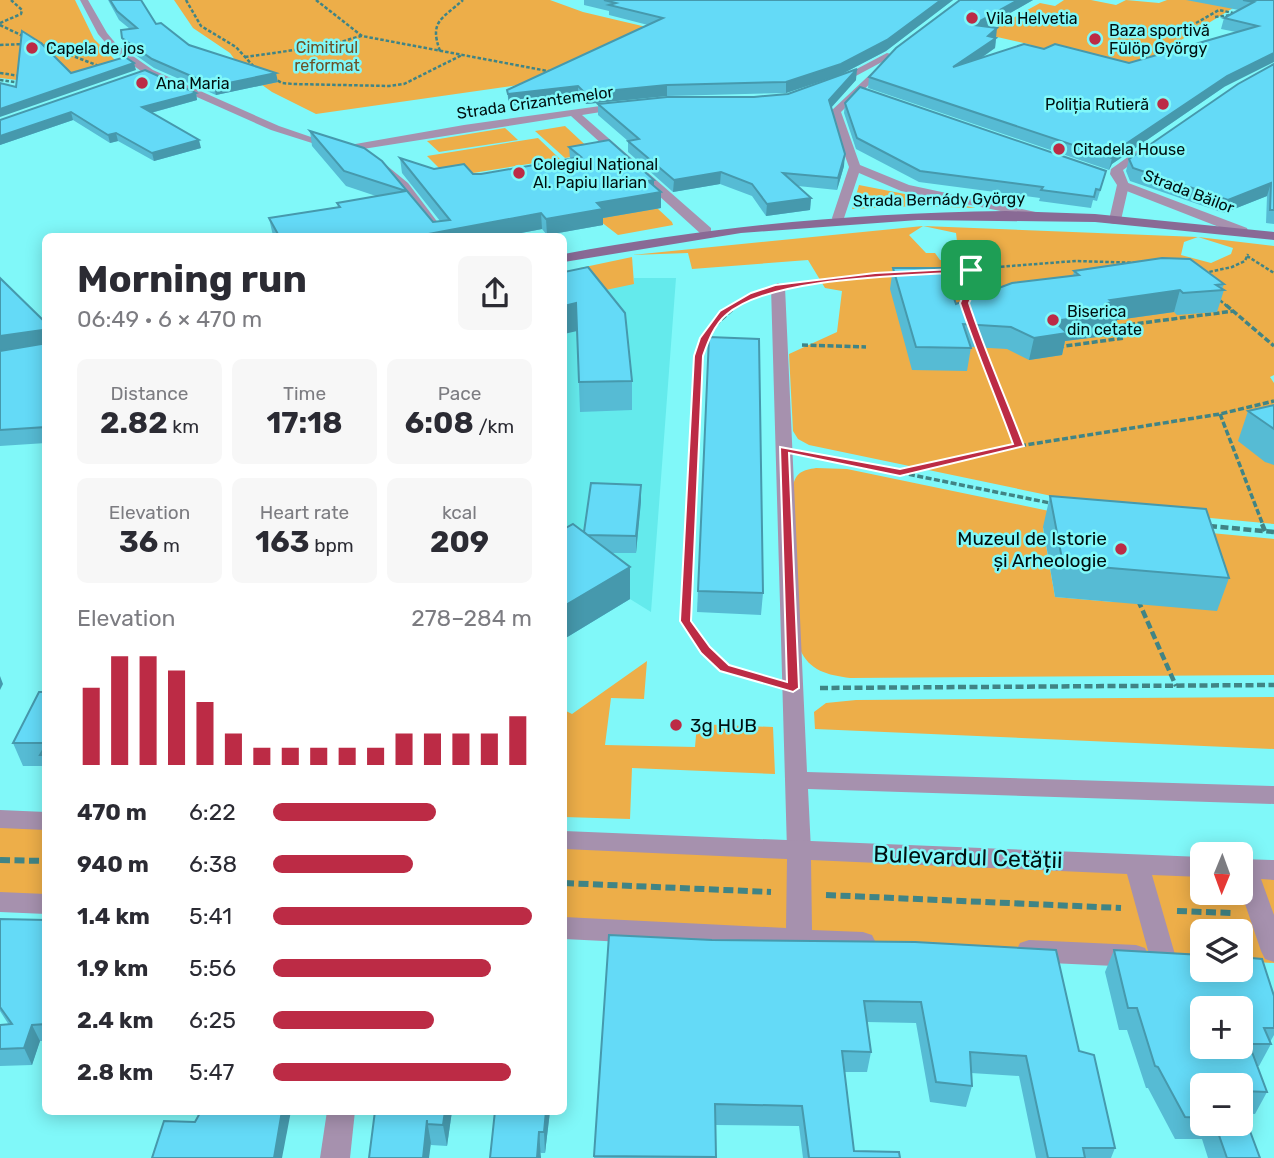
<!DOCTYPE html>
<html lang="en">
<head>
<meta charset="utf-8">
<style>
	body { margin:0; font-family:Rubik,sans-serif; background:#f7f7f7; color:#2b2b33; height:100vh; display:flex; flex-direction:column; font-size:26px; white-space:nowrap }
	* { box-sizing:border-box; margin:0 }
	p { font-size:23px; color:#7c7c81 }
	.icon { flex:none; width:38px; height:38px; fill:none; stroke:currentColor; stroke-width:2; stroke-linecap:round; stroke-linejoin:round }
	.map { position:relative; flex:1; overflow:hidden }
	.sheet { position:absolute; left:42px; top:233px; width:525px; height:882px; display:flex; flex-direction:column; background:#fff; border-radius:10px; box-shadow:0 4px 18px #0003 }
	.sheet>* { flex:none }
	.needle { width:46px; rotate:181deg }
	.fabs { position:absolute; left:1190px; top:842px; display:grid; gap:14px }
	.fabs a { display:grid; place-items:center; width:63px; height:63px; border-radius:10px; background:#fff; box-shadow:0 4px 18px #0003; font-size:35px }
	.pin { position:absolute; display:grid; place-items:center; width:60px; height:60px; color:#fff; margin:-30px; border-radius:14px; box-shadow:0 4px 10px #0006 }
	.round { display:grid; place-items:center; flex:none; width:74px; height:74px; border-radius:10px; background:#f7f7f7 }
	.summary { display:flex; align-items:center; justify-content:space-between; height:119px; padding:0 35px }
	h1 { font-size:38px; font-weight:700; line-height:52px }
	.metrics { display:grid; grid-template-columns:repeat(3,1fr); gap:10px; height:119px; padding:7px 35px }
	.metrics div { display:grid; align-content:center; border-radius:10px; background:#f7f7f7; text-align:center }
	.metrics b { font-size:30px; font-weight:700 }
	.metrics small { font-size:19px; font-weight:400 }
	.metrics p { font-size:19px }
	.chart { height:196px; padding:14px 35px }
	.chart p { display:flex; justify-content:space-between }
	.chart svg { width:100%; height:126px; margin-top:7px; stroke:#bc2b45; stroke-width:6 }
	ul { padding:0 35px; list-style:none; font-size:23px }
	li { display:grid; grid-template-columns:112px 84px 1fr; align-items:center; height:52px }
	li i { height:18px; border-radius:9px; background:#bc2b45 }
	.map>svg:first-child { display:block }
	.built { fill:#64eaec }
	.green { fill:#edae49; fill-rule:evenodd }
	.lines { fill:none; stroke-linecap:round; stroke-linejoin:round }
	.path-far3 { stroke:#408485; stroke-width:2.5; stroke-dasharray:3.5 2; stroke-linecap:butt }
	.path-far2 { stroke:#408485; stroke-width:3.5; stroke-dasharray:6 2.5; stroke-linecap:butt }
	.path-far1 { stroke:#408485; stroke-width:4.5; stroke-dasharray:8 3.5; stroke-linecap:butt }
	.path { stroke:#408485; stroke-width:6; stroke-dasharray:10 4.5; stroke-linecap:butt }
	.pedestrian { fill:#a691ae; fill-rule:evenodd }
	.minor { fill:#a691ae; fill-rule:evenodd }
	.tertiary { fill:#a691ae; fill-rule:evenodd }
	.secondary { fill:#896a95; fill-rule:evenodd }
	.wall { fill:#56bbd4; fill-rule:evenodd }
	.shaded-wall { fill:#4699ad }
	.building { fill:#64daf7; stroke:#4699ad; stroke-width:2; fill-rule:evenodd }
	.route { fill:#bc2b45; stroke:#fff; stroke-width:2; fill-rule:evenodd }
	.poi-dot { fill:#bc2b45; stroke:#80f8f9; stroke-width:2.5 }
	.labels { text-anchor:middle; stroke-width:5; stroke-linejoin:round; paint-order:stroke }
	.far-poi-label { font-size:16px; fill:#001011; stroke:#80f8f9; text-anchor:start }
	.far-park-label { font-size:16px; fill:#6b5026; stroke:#80f8f9 }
	.far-street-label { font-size:16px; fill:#001011; stroke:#80f8f9 }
	.poi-label { font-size:19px; fill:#001011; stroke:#80f8f9; text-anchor:end }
	.near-street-label { font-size:23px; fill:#001011; stroke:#80f8f9 }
</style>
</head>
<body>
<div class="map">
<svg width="1274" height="1158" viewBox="0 0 1274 1158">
	<rect width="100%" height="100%" fill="#80f8f9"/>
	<path class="built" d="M634 278H676L651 612 630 599 564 639V299L634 283Z"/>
	<g class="green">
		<path d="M0 0H75L94 39 116 61 60 85 0 78Z"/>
		<path d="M174 0H550L583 12 659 30 634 99 577 103 560 79 316 114 272 92 244 72 230 53 193 28Z"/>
		<path d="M1064 0H1091L1116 5 1126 0 1159 3 1167 0H1193L1233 8 1121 77 1028 44 984 34 1040 3 1055 6Z"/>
		<path d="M565 126 594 153 565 158 535 131Z"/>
		<path d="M505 128 518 140 439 152 427 141Z"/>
		<path d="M538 138 560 159 448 177 427 156Z"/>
		<path d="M859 185 976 208 917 206 852 209Z"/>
		<path d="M657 208 672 222 673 225 618 235 596 218Z"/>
		<path d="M923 226 1198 237 1274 246V375L1270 377 1274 383V524L1114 509 809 445 798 439 793 431 789 354 837 332 842 291 825 288 808 260 692 269 688 253 632 255ZM923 226 956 233 958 250 964 260H940L935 253H926L909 235ZM1198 237 1233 248 1231 254 1211 263 1181 255 1184 242Z"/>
		<path d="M632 257 634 284 601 291 580 268Z"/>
		<path d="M816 468 847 469 1107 523 1043 528 1055 597 1113 602 1126 525 1274 539V675L850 678C828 675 809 671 800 649L793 486C796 472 803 470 816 468Z"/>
		<path d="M647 661 644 699 611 698 605 745 695 747 697 724 773 727 775 774 632 768 630 819 564 817V710L572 714Z"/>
		<path d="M1274 697V749L815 729 814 712 826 703 856 700Z"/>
		<path d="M0 819 45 821V904L0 902Z"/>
		<path d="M564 840 1202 867V892H1241V869L1274 870V963L1241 961V931H1202V960L564 928Z"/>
	</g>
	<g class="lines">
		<g class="path-far3">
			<path d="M186 0 201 26 236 47 256 69"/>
			<path d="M316 0 362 36 553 72"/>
			<path d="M1215 17 1232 15"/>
			<path d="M0 23 21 14 22 10 11 0"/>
			<path d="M1196 23 1219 10 1233 13"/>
			<path d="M0 25 25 37"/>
			<path d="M39 43 99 66"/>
			<path d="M0 45 24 44"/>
			<path d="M440 51C429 21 442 19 463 0"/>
			<path d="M245 57 330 45 361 36"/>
			<path d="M0 73 20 76"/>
			<path d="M273 78 282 83 293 84 389 86 404 84 462 55"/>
			<path d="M0 80 22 83"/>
			<path d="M1247 256 1274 273"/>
			<path d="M939 271 971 269"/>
			<path d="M1204 273 1232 267 1245 261 1248 254"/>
			<path d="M800 284 896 274"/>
			<path d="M1216 297 1228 307"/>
			<path d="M964 303 972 287 971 269 1076 261 1140 263"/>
			<path d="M734 307 754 295"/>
		</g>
		<g class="path-far2">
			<path d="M1226 305 1274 346"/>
			<path d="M802 345 866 347"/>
			<path d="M978 345 996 383 1019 446"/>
			<path d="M1058 347 1124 338 1111 327 1234 311"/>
			<path d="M1220 414 1263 525"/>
			<path d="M809 454 1055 504"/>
			<path d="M904 472 1019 446 1220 414 1274 401"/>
			<path d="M691 525 699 357 713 327 737 305"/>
		</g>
		<g class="path-far1">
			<path d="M691 524 686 621 705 650 724 668 767 680"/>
			<path d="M1262 524 1265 531"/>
			<path d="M1209 526 1274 532"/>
			<path d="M1138 600 1176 686"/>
			<path d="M820 688 1274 685"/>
		</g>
		<g class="path">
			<path d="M0 860 46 861"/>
			<path d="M564 883 771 892"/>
			<path d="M826 895 1121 908"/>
			<path d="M1177 911 1231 913"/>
		</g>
		<path class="pedestrian" d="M778 283 785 287 807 772 1274 786V804L808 789 811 850 808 857 799 860 790 857 787 850 771 287Z"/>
		<g class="minor">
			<path d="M887 53 895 55 839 85 830 83Z"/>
			<path d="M879 66 884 69 883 71 841 112 860 165 909 185 1040 213V219L901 191 859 173 844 218 838 222 833 221 832 218 849 167 831 118V111Z"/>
			<path d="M622 103 627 106 626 108 582 115 711 228V234H701L571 116 344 152 338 149 344 146 464 125Z"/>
			<path d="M1123 181 1247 228 1248 231 1242 235 1237 234 1119 188V182Z"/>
			<path d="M0 810 46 812V830L0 828Z"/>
			<path d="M564 831 1202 857V877L1152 875 1176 958 1172 966 1163 969 1154 966 1150 958 1127 874 811 860 812 930 863 932 872 935 876 943 872 951 863 954 564 939V917L786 928 787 859 564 849Z"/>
			<path d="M1241 859 1274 860V880L1261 879 1274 915V962L1265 959 1261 951 1241 892Z"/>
			<path d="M0 892 46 894V914L0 912Z"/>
			<path d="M1029 940 1136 945 1145 948 1149 956 1145 964 1136 967 1029 962 1020 959 1016 951 1020 943Z"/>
			<path d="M327 1111H355L350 1158H320Z"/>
		</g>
		<g class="tertiary">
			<path d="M80 0H88L107 33 117 45 153 70 279 126 340 147 334 150 271 130 145 74 111 49 98 34Z"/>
			<path d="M1146 144 1156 146 1123 170 1129 185 1121 220 1115 224 1110 223 1109 220 1117 185 1110 174 1111 169Z"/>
			<path d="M372 160H380L408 183 448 236H435L400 189 372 164Z"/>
		</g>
		<path class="secondary" d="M1006 211 1095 214 1274 232V240L1095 222 918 220 741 233 564 262V254C715 226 853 213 1006 211Z"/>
	</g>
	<g class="wall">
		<path d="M108 0H141L156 24 189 45 278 82 216 95 154 68 124 47 121 30 130 29 119 20Z"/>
		<path d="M584 0H953L886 51 840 75 786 93 667 96 586 104 578 97 509 106 507 90 648 25 609 15V11L584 5Z"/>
		<path d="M960 0H1033L986 27 996 38 995 48 980 59 1044 49 1129 63 1236 32 1221 29 1224 18 1239 10 1186 0H1274L1224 87 1112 164 1109 170 868 88 869 77Z"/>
		<path d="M1274 64V224L1266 223 1267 196 1224 213 1130 181 1126 171 1129 159Z"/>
		<path d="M856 80 831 108 844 166 837 190 798 186 811 198 810 210 766 216 752 196 720 184 673 192 628 152V141L598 115V104L754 97 788 94Z"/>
		<path d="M196 93 197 100 151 113 201 148 154 161 118 141 110 143 73 120 0 145V120Z"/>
		<path d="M845 103 1106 171 1097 201 1093 200 1091 208 1039 201 1040 198 919 182 856 149 844 113Z"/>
		<path d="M310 131 382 161 433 222 440 221 402 173 400 158 434 169 481 174 570 159 569 147 654 186 661 208 603 218V225L547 235 542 229 505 236H273L269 218 338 207 337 203 376 196 346 186 312 146Z"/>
		<path d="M893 268 956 304 1073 276 1074 271 1224 284 1222 289 1224 290 1217 312 1177 315 1174 312 1117 320 1113 335 1065 341 1062 355 1029 360 1007 349 971 347 967 371 912 370 890 289Z"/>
		<path d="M0 278 46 323V443L0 446Z"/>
		<path d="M577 331 632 381V410L580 412Z"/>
		<path d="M709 337 763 593 761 615 697 612Z"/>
		<path d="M1274 405V465L1265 462 1238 441 1248 411Z"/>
		<path d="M1050 496 1229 578 1217 611 1055 597 1043 527Z"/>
		<path d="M641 501 636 553H611L630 599 564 639V529L584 532Z"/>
		<path d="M46 692V768L45 766H23L13 743Z"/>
		<path d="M0 919 46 920V1041H40L32 1065 0 1066V1025H9L0 1011Z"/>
		<path d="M609 935 712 940 1079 1051 1115 1148 1111 1158H1036L1019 1076 971 1073 972 1086 966 1107 930 1102 916 1023 867 1022 871 1052 867 1072H844L854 1151 900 1158H803L799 1126 715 1125 716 1158H594Z"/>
		<path d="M1114 950 1274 996V1035L1270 1042 1271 1044 1259 1066H1257L1267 1092 1255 1114 1243 1113 1260 1158H1208L1202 1139H1175L1148 1088H1146L1127 1030H1119L1105 972ZM1202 1085H1241V1124H1202Z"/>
		<path d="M375 1111H452L447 1146 431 1145V1143Z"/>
		<path d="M495 1111H550L545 1153H541Z"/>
	</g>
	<g class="shaded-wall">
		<path d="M941 0H953L886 51 840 75 786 93V82Z"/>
		<path d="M1018 0H1033L972 35 973 25Z"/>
		<path d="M997 28 995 48 952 78 953 67Z"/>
		<path d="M1274 53V62L1224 87 1112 164 1109 170 1112 158 1114 152 1227 76Z"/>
		<path d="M134 63 136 70 0 117V109Z"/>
		<path d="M857 69 856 80 828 111 829 100Z"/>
		<path d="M276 73 278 82 216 95 214 86Z"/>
		<path d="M667 85V96L586 104 585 93Z"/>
		<path d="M578 86V97L509 106 508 94Z"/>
		<path d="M196 93 197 100 143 115 142 107Z"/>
		<path d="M71 112 73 120 0 145V136Z"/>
		<path d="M116 133 118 141 110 143 108 135Z"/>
		<path d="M199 140 201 148 154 161 152 153Z"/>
		<path d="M845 154 844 166 837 190 838 178Z"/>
		<path d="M721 172 720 184 673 192 674 180Z"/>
		<path d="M654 180V193L661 192V208L603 218V225L547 235 546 219 597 203 648 181Z"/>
		<path d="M1271 183 1267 196 1224 213 1228 200Z"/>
		<path d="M811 198 810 210 766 216 767 204Z"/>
		<path d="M541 213 542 229 505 236H429V234Z"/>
		<path d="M1180 290 1174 312 1117 320 1113 335 1065 341 1062 355 1029 360 1034 338 1054 321 1110 300Z"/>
		<path d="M576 303 577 331 564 334V306Z"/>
		<path d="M43 330 46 345 0 351V336Z"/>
		<path d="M641 485V501L636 553V536Z"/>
		<path d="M630 567V599L564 639V606Z"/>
		<path d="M0 676 3 684 0 690Z"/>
		<path d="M565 933 566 955 564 980V947Z"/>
		<path d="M32 1025 40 1041 32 1065 24 1048Z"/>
		<path d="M282 1111H291L282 1158H274Z"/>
		<path d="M445 1111H452L447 1146 443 1125Z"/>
		<path d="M546 1111H550L545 1153 544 1132Z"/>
		<path d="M427 1120 431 1143 429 1158H423Z"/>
		<path d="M539 1132 541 1158H537Z"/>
	</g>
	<g class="building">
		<path d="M110 0H141L156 24 161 23 189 45 276 73 214 86 152 59 122 38 121 30 137 28 117 11Z"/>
		<path d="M604 0H941L887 40 841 64 786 82 667 85 585 93 578 86 508 94 507 90 663 18 609 5 616 3Z"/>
		<path d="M960 0H1018L973 25 997 28 988 36 996 38 953 67 1024 44 1044 49 1055 44 1129 63 1258 26 1224 18 1254 2 1243 0H1274V53L1227 76 1114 152 1112 158 869 77 896 48Z"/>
		<path d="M22 31 41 43 71 73 125 57 134 63 0 109V83L16 87Z"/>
		<path d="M1274 64V210H1270L1271 183 1228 200 1133 168 1129 159 1238 84Z"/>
		<path d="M857 69 829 100 845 154 838 178 783 173 811 198 767 204 752 184 721 172 674 180 628 141 639 139 598 104 667 97H754L788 94Z"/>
		<path d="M145 70 196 93 142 107 199 140 152 153 116 133 108 135 71 112 0 136V120Z"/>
		<path d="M860 87 1106 171 1100 190 1096 189 1094 197 1041 190 1043 187 920 171 857 138 845 103Z"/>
		<path d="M310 131 364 148 382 161 433 222 450 220 400 158 434 169 464 164 473 174H481L581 157 569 147 609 140 654 180 648 181 661 192 597 203 603 209 546 219 541 213 429 234 431 236H279L269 218 340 207 337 203 406 191 344 171Z"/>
		<path d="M1162 258 1190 259 1224 284 1216 285 1224 290 1183 293 1180 290 1110 300 1113 302 1108 303 1119 312 1054 321 1067 333 1034 338 1011 327 963 324 971 348 916 347 893 268H943L956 304 1012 283 1079 275 1074 271Z"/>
		<path d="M588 267 625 313 632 381 579 382 576 303 564 306V272Z"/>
		<path d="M0 278 46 323V427L0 430V351L42 344 43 330 0 336Z"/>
		<path d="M709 337 759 339 763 593 698 591Z"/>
		<path d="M1274 405V429L1248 411Z"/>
		<path d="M591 483 641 485 636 536 587 535 584 532Z"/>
		<path d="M1050 496 1206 509 1229 578 1063 564Z"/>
		<path d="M573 524 630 567 564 606V529Z"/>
		<path d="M39 692H46V743H13Z"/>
		<path d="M46 745V755H40Z"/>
		<path d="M0 919 46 920V1024L32 1025 24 1048 0 1049V1025L12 1024 0 1007Z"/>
		<path d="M609 935 712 940 915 942 1056 950 1079 1051 1094 1055 1115 1148H1083L1085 1158H1048L1026 1056 970 1052 972 1086 936 1082 921 1002 864 1001 871 1052 842 1051 854 1151 899 1152 900 1158H809L802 1106 715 1104 716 1157 594 1156Z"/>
		<path d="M1114 950 1202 955V970H1241V957L1262 959 1274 996V1028H1264L1271 1044H1249L1267 1092 1241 1091V1085H1202V1118L1185 1117 1158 1067 1155 1066 1137 1008H1128ZM1202 1008H1241V1046H1202Z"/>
		<path d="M1241 1107 1260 1158H1227L1215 1124H1241Z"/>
		<path d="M201 1111H282L274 1158H152L164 1121 195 1122Z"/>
		<path d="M375 1111H445L443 1125 427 1124V1120L423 1158H369Z"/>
		<path d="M495 1111H546L544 1132H539L537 1158H490Z"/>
	</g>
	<path class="route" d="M973 268 976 287 969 303C985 352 1006 398 1024 446L900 476 789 453 799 688 793 692 720 671 701 653 680 621 694 356 700 338 720 311 751 293 775 285 875 273ZM967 272V287L960 303C976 351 996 397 1013 444L900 469 780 447 787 682 729 665 710 647 691 621 703 356C708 342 714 325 726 315 769 276 908 276 967 272Z"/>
	<g class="poi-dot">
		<circle cx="972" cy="18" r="7"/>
		<circle cx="1095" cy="39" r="7"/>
		<circle cx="32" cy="48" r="7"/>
		<circle cx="142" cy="83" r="7"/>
		<circle cx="1163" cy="104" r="7"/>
		<circle cx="1059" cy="149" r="7"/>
		<circle cx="519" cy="173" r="7"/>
		<circle cx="1053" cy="320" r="7"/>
		<circle cx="1121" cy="549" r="7"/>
		<circle cx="676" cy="725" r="7"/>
	</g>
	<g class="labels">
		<g class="far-poi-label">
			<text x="986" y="24">Vila Helvetia</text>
			<text x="1109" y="36">Baza sportivă<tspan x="1109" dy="18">Fülöp György</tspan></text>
			<text x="46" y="54">Capela de jos</text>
			<text x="156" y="89">Ana Maria</text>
			<text x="1149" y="110" text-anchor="end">Poliția Rutieră</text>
			<text x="1073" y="155">Citadela House</text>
			<text x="533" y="170">Colegiul Național<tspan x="533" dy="18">Al. Papiu Ilarian</tspan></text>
			<text x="1067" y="317">Biserica<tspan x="1067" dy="18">din cetate</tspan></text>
		</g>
		<g class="far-park-label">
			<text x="327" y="53">Cimitirul<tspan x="327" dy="18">reformat</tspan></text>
		</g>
		<g class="far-street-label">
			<text transform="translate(535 102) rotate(-8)" y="6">Strada Crizantemelor</text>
			<text transform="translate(1189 191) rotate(21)" y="6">Strada Băilor</text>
			<text transform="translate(939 199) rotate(-1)" y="6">Strada Bernády György</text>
		</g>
		<g class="poi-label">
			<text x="1107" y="545">Muzeul de Istorie<tspan x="1107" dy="22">și Arheologie</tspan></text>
			<text x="690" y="732" text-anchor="start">3g HUB</text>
		</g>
		<g class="near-street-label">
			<text transform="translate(968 857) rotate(2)" y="8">Bulevardul Cetății</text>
		</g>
	</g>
</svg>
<div class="fabs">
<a><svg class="needle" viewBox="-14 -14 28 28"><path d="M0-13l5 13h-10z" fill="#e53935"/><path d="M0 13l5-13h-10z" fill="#7c7c81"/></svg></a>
<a><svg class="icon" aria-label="layers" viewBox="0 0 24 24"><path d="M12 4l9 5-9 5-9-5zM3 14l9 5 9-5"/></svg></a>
<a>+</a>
<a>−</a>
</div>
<div class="pin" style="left:971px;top:270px;background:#1e9e55"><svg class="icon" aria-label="arrive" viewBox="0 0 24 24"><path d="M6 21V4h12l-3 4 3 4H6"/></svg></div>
<section class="sheet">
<div class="summary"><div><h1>Morning run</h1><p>06:49 · 6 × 470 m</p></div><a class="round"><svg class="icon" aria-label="share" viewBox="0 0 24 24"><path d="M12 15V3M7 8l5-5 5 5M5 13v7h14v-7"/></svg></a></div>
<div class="metrics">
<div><p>Distance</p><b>2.82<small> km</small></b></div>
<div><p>Time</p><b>17:18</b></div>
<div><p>Pace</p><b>6:08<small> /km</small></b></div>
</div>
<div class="metrics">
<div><p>Elevation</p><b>36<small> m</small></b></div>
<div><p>Heart rate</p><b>163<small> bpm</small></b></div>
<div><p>kcal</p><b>209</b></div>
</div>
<div class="chart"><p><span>Elevation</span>278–284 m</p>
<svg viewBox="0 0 160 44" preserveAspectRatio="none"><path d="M5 44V17M15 44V6M25 44V6M35 44V11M45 44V22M55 44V33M65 44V38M75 44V38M85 44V38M95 44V38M105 44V38M115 44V33M125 44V33M135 44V33M145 44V33M155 44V27"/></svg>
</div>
<ul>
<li><b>470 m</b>6:22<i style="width:63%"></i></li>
<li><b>940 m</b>6:38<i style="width:54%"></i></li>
<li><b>1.4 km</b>5:41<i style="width:100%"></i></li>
<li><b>1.9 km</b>5:56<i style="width:84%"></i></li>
<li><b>2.4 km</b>6:25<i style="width:62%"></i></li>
<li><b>2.8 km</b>5:47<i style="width:92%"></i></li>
</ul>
</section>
</div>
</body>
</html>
